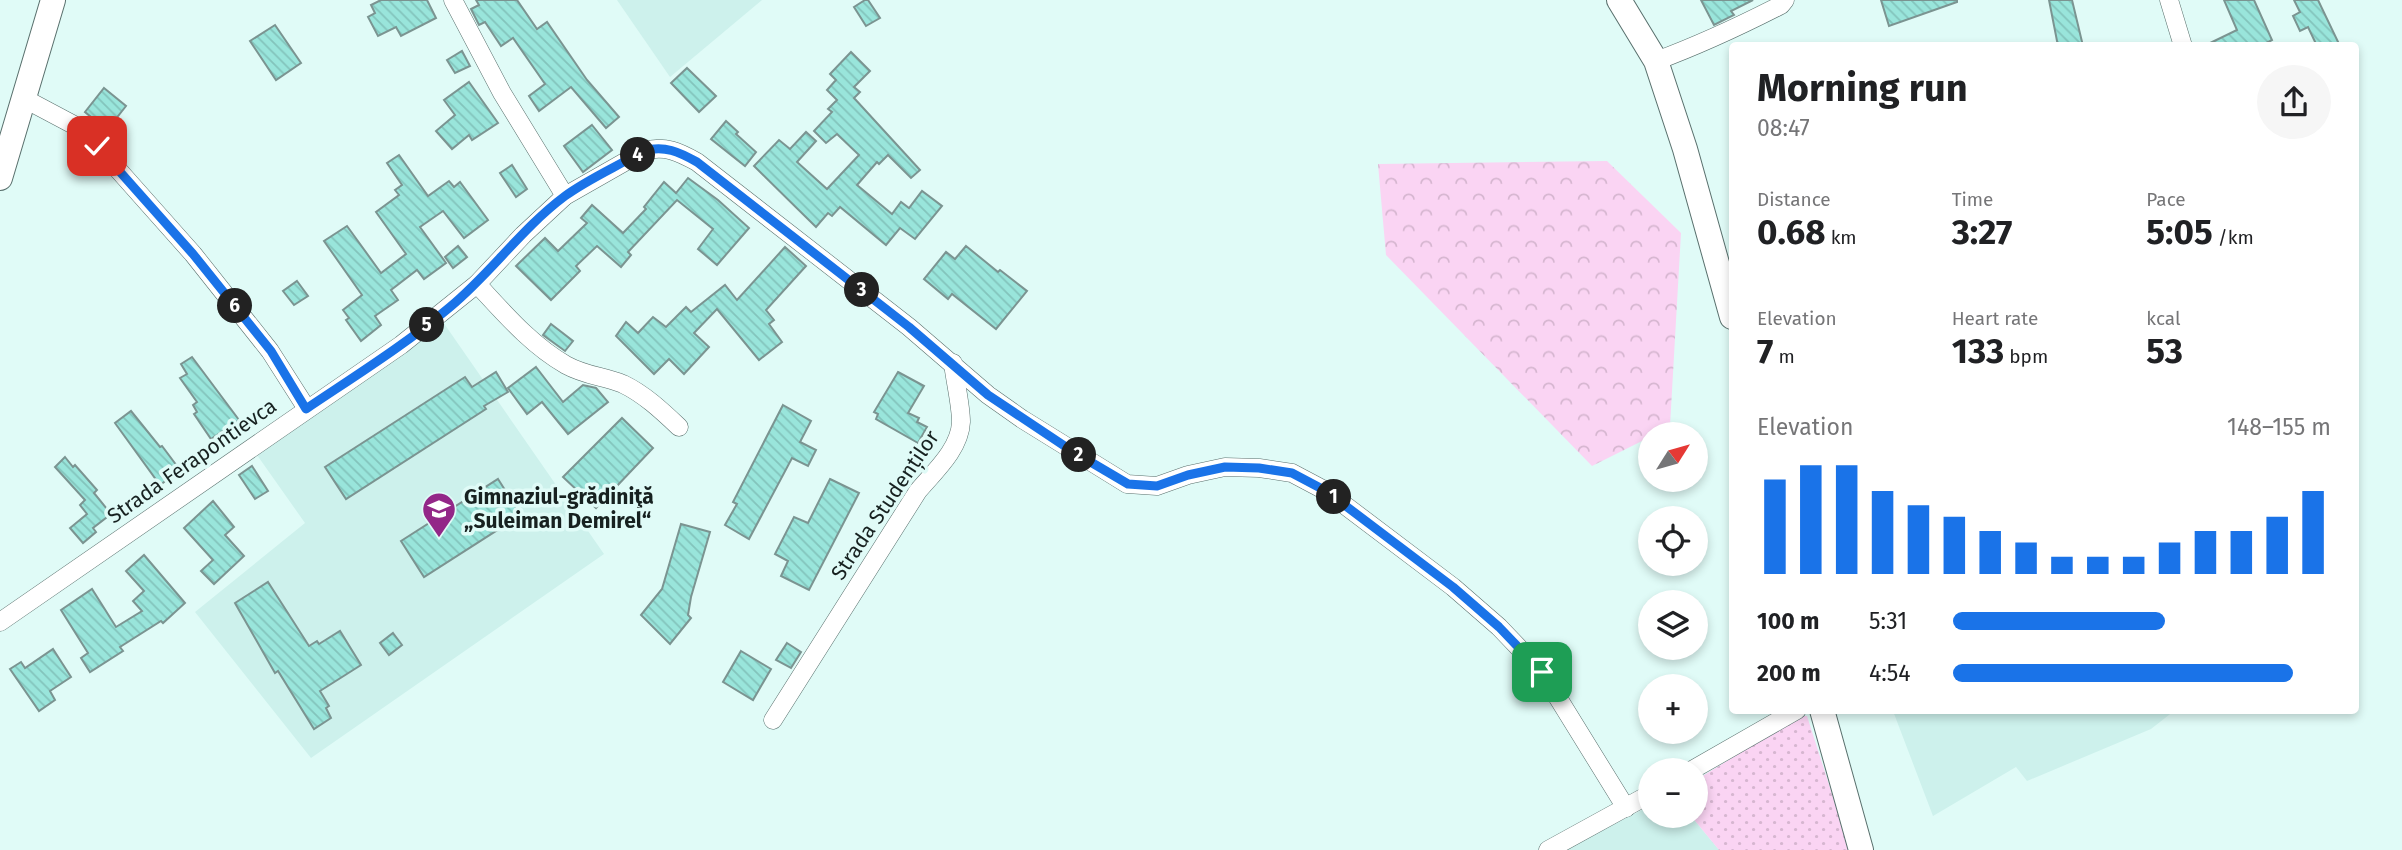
<!DOCTYPE html>
<html lang="en">
<head>
<meta charset="utf-8">
<style>
	body { margin:0; font-family:"Fira Sans",sans-serif; background:#f6f6f6; color:#202124; height:100vh; display:flex; flex-direction:column; font-size:26px; white-space:nowrap }
	* { box-sizing:border-box; margin:0 }
	p { font-size:23px; color:#757577 }
	.icon { flex:none; width:38px; height:38px; fill:none; stroke:currentColor; stroke-width:2; stroke-linecap:round; stroke-linejoin:round }
	.map { position:relative; flex:1; overflow:hidden }
	.sheet { position:absolute; left:1729px; top:42px; width:630px; height:672px; display:flex; flex-direction:column; background:#fff; border-radius:7px; box-shadow:0 4px 10px #0003 }
	.sheet>* { flex:none }
	.needle { width:46px; rotate:53deg }
	.fabs { position:absolute; left:1638px; top:422px; display:grid; gap:14px }
	.fabs a { display:grid; place-items:center; width:70px; height:70px; border-radius:50%; background:#fff; box-shadow:0 4px 10px #0003; font-size:35px }
	.pin { position:absolute; display:grid; place-items:center; width:60px; height:60px; color:#fff; margin:-30px; border-radius:14px; box-shadow:0 4px 10px #0006 }
	.km { position:absolute; width:35px; height:35px; margin:-18px; border-radius:50%; background:#222; color:#fff; font-size:19px; line-height:35px; text-align:center }
	.round { display:grid; place-items:center; flex:none; width:74px; height:74px; border-radius:37px; background:#f6f6f6 }
	.headline { display:flex; align-items:center; justify-content:space-between; height:119px; padding:0 28px }
	h1 { font-size:38px; font-weight:700; line-height:52px }
	.figures { display:grid; grid-template-columns:repeat(3,1fr); gap:10px; height:119px; padding:7px 28px }
	.figures div { display:grid; align-content:center }
	.figures b { font-size:35px; font-weight:700 }
	.figures small { font-size:19px; font-weight:400 }
	.figures p { font-size:19px }
	.chart { height:196px; padding:14px 28px }
	.chart p { display:flex; justify-content:space-between }
	.chart svg { width:100%; height:126px; margin-top:7px; stroke:#1a73e8; stroke-width:6 }
	ul { padding:0 28px; list-style:none; font-size:23px }
	li { display:grid; grid-template-columns:112px 84px 1fr; align-items:center; height:52px }
	li i { height:18px; border-radius:9px; background:#1a73e8 }
	.map>svg:first-child { display:block }
	.built { fill:#cdf1ec }
	.grass { fill:url(#grass-dots) }
	.forest { fill:url(#forest-crowns) }
	.building { fill:url(#building-back-hatch); stroke:#7b9491; stroke-width:2 }
	.lines { fill:none; stroke-linecap:round; stroke-linejoin:round }
	.street-casing { stroke:#59706d; stroke-width:19 }
	.secondary-casing { stroke:#59706d; stroke-width:26 }
	.street { stroke:#fff; stroke-width:18 }
	.secondary { stroke:#fff; stroke-width:24 }
	.route-casing { stroke:#fff; stroke-width:14 }
	.route { stroke:#1a73e8; stroke-width:9 }
	.labels { text-anchor:middle; stroke-width:7; stroke-linejoin:round; paint-order:stroke }
	.street-label { font-size:21px; fill:#172120; stroke:#e0fbf7 }
	.poi-label { font-size:21px; font-weight:bold; fill:#172120; stroke:#e0fbf7; text-anchor:start }
</style>
</head>
<body>
<div class="map">
<svg width="2402" height="850" viewBox="0 0 2402 850">
	<defs>
		<pattern id="grass-dots" width="8" height="8" patternUnits="userSpaceOnUse" patternTransform="scale(1.75)"><rect width="8" height="8" fill="#fad4f3"/><path d="M2 2h.1M6 6h.1" fill="none" stroke="#d6b6d0" stroke-width="1.8" stroke-linecap="round"/></pattern>
		<pattern id="forest-crowns" width="20" height="18" patternUnits="userSpaceOnUse" patternTransform="scale(1.75)"><rect width="20" height="18" fill="#fad4f3"/><path d="M2 6a3 3 0 1 1 6 0M12 15a3 3 0 1 1 6 0" fill="none" stroke="#d6b6d0"/></pattern>
		<pattern id="building-back-hatch" width="6" height="6" patternUnits="userSpaceOnUse" patternTransform="scale(1.75)"><rect width="6" height="6" fill="#99e5db"/><path d="M-1 5l2 2M0 0l6 6M5-1l2 2" fill="none" stroke="#83c4bc"/></pattern>
	</defs>
	<rect width="100%" height="100%" fill="#e0fbf7"/>
	<g class="built">
		<path d="M617 0H762L670 77Z"/>
		<path d="M443 322 604 554 311 758 195 612 305 523 257 455Z"/>
		<path d="M1893 711H2174L2151 729 2027 781 2016 767 1933 816Z"/>
		<path d="M1650 806V816H1691L1719 850H1564Z"/>
	</g>
	<path class="grass" d="M1800 716H1807L1850 850H1719L1691 816H1696V780Z"/>
	<path class="forest" d="M1607 161 1681 233 1670 426 1655 434H1650V437L1592 466 1386 255 1378 164Z"/>
	<g class="building">
		<path d="M381 0H427L436 18 401 36 396 27 378 36 368 17 375 13 371 5Z"/>
		<path d="M476 0H517L537 29 547 22 587 80 619 117 606 128 571 87 539 111 529 96 545 84 513 38 501 46 485 22 479 25 471 9 479 5Z"/>
		<path d="M865 0H868L880 18 866 26 854 7Z"/>
		<path d="M1701 0H1753L1731 11 1734 15 1714 25Z"/>
		<path d="M1881 0H1957V2L1889 26Z"/>
		<path d="M2049 0H2072L2083 46H2058Z"/>
		<path d="M2224 0H2254L2272 40 2261 46H2204L2237 30Z"/>
		<path d="M2294 0H2318L2340 46H2317L2308 27 2300 31 2293 16 2300 12Z"/>
		<path d="M275 25 301 63 276 80 250 41Z"/>
		<path d="M462 51 470 66 455 73 447 60Z"/>
		<path d="M851 52 870 71 854 87 860 92 854 98 920 170 911 178 888 155 879 164 877 162 857 185 892 214 901 202 909 208 922 191 942 206 915 239 900 228 886 245 840 207 832 216 828 213 816 227 754 166 779 140 790 149 806 132 816 141 797 162 827 189 859 155 837 134 826 143 814 131 832 112 828 109 837 100 827 90 836 80 830 74Z"/>
		<path d="M687 68 716 96 699 112 671 83Z"/>
		<path d="M469 82 498 123 472 140 469 135 452 149 436 131 455 115 444 100Z"/>
		<path d="M104 88 126 106 107 130 85 112Z"/>
		<path d="M726 121 738 132 736 134 756 152 745 166 711 139Z"/>
		<path d="M592 125 612 150 583 172 564 146Z"/>
		<path d="M399 155 428 196 449 181 454 187 460 182 488 220 464 238 443 211 420 227 446 263 424 279 417 270 391 290 398 300 375 316 381 325 361 341 346 320 349 318 343 310 362 295 324 241 347 226 381 273 406 254 376 212 399 195 395 190 402 185 387 163Z"/>
		<path d="M512 165 527 189 516 197 500 173Z"/>
		<path d="M688 178 718 200 749 228 717 265 698 249 713 229 677 200 628 252 631 255 621 267 597 246 576 266 580 271 551 300 516 266 545 238 558 251 587 223 581 218 592 205 623 233 646 209 644 207 664 182 676 193Z"/>
		<path d="M458 246 467 257 453 268 445 257Z"/>
		<path d="M966 246 998 272 1000 270 1027 291 996 329 952 294 948 299 924 279 946 252 955 259Z"/>
		<path d="M785 247 806 266 766 310 774 320 769 324 782 342 759 360 717 309 694 333 709 347 684 374 669 359 654 374 616 336 626 322 638 333 653 317 666 327 686 307 691 312 725 285 737 300Z"/>
		<path d="M297 281 308 296 294 305 283 291Z"/>
		<path d="M551 324 573 341 565 351 543 335Z"/>
		<path d="M192 357 239 420 211 439 194 414 197 412 193 405 197 402 180 378 187 374 181 364Z"/>
		<path d="M536 367 563 402 583 385 596 388 608 402 568 434 542 402 527 414 508 388Z"/>
		<path d="M496 372 508 392 484 406 486 409 346 499 325 467 465 377 472 387Z"/>
		<path d="M898 372 924 386 908 413 919 418 917 422 927 427 918 443 876 419 878 414 874 412Z"/>
		<path d="M783 405 811 421 800 442 816 450 808 466 792 458 749 539 725 525 737 504 733 502Z"/>
		<path d="M131 411 160 447 162 446 180 470 160 485 115 423Z"/>
		<path d="M622 418 653 448 596 508 563 477Z"/>
		<path d="M65 457 73 467 75 465 97 490 94 493 111 514 93 528 96 532 83 543 70 528 87 514 80 505 85 500 55 467Z"/>
		<path d="M252 466 268 491 255 499 239 475Z"/>
		<path d="M498 479 521 515 424 577 401 541Z"/>
		<path d="M830 479 859 493 809 590 781 576 788 561 775 554 794 517 808 523Z"/>
		<path d="M213 501 234 527 225 535 244 556 214 584 201 571 213 560 184 528Z"/>
		<path d="M681 524 710 532 691 597 688 615 691 618 670 644 641 615 662 589Z"/>
		<path d="M144 555 185 603 163 623 161 621 120 647 123 651 90 672 81 658 88 653 61 610 92 589 116 627 142 611 133 601 144 591 126 571Z"/>
		<path d="M268 582 309 646 317 641 319 644 340 631 361 665 320 691 329 706 326 708 331 718 314 729 278 671 275 673 235 603Z"/>
		<path d="M393 633 402 645 389 655 380 643Z"/>
		<path d="M787 643 801 652 791 668 776 660Z"/>
		<path d="M53 649 71 677 50 691 55 700 39 711 10 669 21 662 25 668Z"/>
		<path d="M741 651 771 669 753 700 723 682Z"/>
	</g>
	<g class="lines">
		<g class="street-casing">
			<g id="street">
				<path d="M453 0 502 93 565 196"/>
				<path d="M2169 0 2183 46"/>
				<path d="M1656 61C1699 45 1740 26 1781 5L1785 0"/>
				<path d="M23 98 72 124 97 146 193 254 270 351 307 409"/>
				<path d="M477 284C504 313 531 345 566 365 586 376 603 376 623 384 644 394 662 411 679 427"/>
				<path d="M0 622 401 345 477 284 523 235 565 196 644 151C665 145 679 152 697 162L909 327 988 395 1022 419 1127 484 1157 486 1188 475 1225 467 1259 468 1292 473 1326 491 1453 587 1499 627 1542 672 1626 808"/>
				<path d="M773 720 918 491C934 472 960 449 961 422 961 405 955 381 953 363"/>
				<path d="M1692 770 1797 710"/>
				<path d="M1548 850 1650 794"/>
			</g>
		</g>
		<g class="secondary-casing">
			<g id="secondary">
				<path d="M1619 0 1656 61 1685 149 1732 317"/>
				<path d="M0 178 53 0"/>
				<path d="M1822 710 1861 850"/>
			</g>
		</g>
		<use href="#street" class="street"/>
		<use href="#secondary" class="secondary"/>
	</g>
	<g class="lines">
		<g class="route-casing">
			<path id="route" d="M97 146 193 254 271 351 306 409C355 376 405 345 450 307 491 273 522 228 565 196 588 179 618 166 643 151 665 145 679 152 697 162L909 327 988 395 1072 451 1128 484 1157 486 1188 475 1225 467 1259 468 1292 473 1326 491 1453 587 1499 627 1542 672"/>
		</g>
		<use href="#route" class="route"/>
	</g>
	<defs>
		<g id="school-pin" transform="scale(1.75)"><path d="M0 17L-7.5 6A9.5 9.5 0 1 1 7.5 6Z" fill="#932788" stroke="#e0fbf7"/><path d="M0-5L7-2L0 1L-7-2ZM-4 1L0 2.5L4 1V4Q0 6-4 4Z" fill="#fff"/></g>
	</defs>
	<g fill-rule="evenodd">
		<use href="#school-pin" x="439" y="509"/>
	</g>
	<g class="labels">
		<g class="street-label">
			<text transform="translate(192 461) rotate(-35)" y="7">Strada Ferapontievca</text>
			<text transform="translate(885 505) rotate(-56)" y="7">Strada Studenților</text>
		</g>
		<g class="poi-label">
			<text x="464" y="504">Gimnaziul-grădiniţă<tspan x="464" dy="24">„Suleiman Demirel“</tspan></text>
		</g>
	</g>
</svg>
<div class="fabs">
<a><svg class="needle" viewBox="-14 -14 28 28"><path d="M0-13l5 13h-10z" fill="#e53935"/><path d="M0 13l5-13h-10z" fill="#757577"/></svg></a>
<a><svg class="icon" aria-label="locate" viewBox="0 0 24 24"><circle cx="12" cy="12" r="6"/><path d="M12 2v4M12 18v4M2 12h4M18 12h4"/></svg></a>
<a><svg class="icon" aria-label="layers" viewBox="0 0 24 24"><path d="M12 4l9 5-9 5-9-5zM3 14l9 5 9-5"/></svg></a>
<a>+</a>
<a>−</a>
</div>
<div class="pin" style="left:1542px;top:672px;background:#1e9e55"><svg class="icon" aria-label="arrive" viewBox="0 0 24 24"><path d="M6 21V4h12l-3 4 3 4H6"/></svg></div>
<div class="pin" style="left:97px;top:146px;background:#d93025"><svg class="icon" aria-label="check" viewBox="0 0 24 24"><path d="M5 12l5 5 9-10"/></svg></div>
<b class="km" style="left:1334px;top:497px">1</b>
<b class="km" style="left:1079px;top:455px">2</b>
<b class="km" style="left:862px;top:290px">3</b>
<b class="km" style="left:638px;top:155px">4</b>
<b class="km" style="left:427px;top:325px">5</b>
<b class="km" style="left:235px;top:306px">6</b>
<section class="sheet">
<div class="headline"><div><h1>Morning run</h1><p>08:47</p></div><a class="round"><svg class="icon" aria-label="share" viewBox="0 0 24 24"><path d="M12 15V3M7 8l5-5 5 5M5 13v7h14v-7"/></svg></a></div>
<div class="figures">
<div><p>Distance</p><b>0.68<small> km</small></b></div>
<div><p>Time</p><b>3:27</b></div>
<div><p>Pace</p><b>5:05<small> /km</small></b></div>
</div>
<div class="figures">
<div><p>Elevation</p><b>7<small> m</small></b></div>
<div><p>Heart rate</p><b>133<small> bpm</small></b></div>
<div><p>kcal</p><b>53</b></div>
</div>
<div class="chart"><p><span>Elevation</span>148–155 m</p>
<svg viewBox="0 0 160 44" preserveAspectRatio="none"><path d="M5 44V11M15 44V6M25 44V6M35 44V15M45 44V20M55 44V24M65 44V29M75 44V33M85 44V38M95 44V38M105 44V38M115 44V33M125 44V29M135 44V29M145 44V24M155 44V15"/></svg>
</div>
<ul>
<li><b>100 m</b>5:31<i style="width:56%"></i></li>
<li><b>200 m</b>4:54<i style="width:90%"></i></li>
</ul>
</section>
</div>
</body>
</html>
